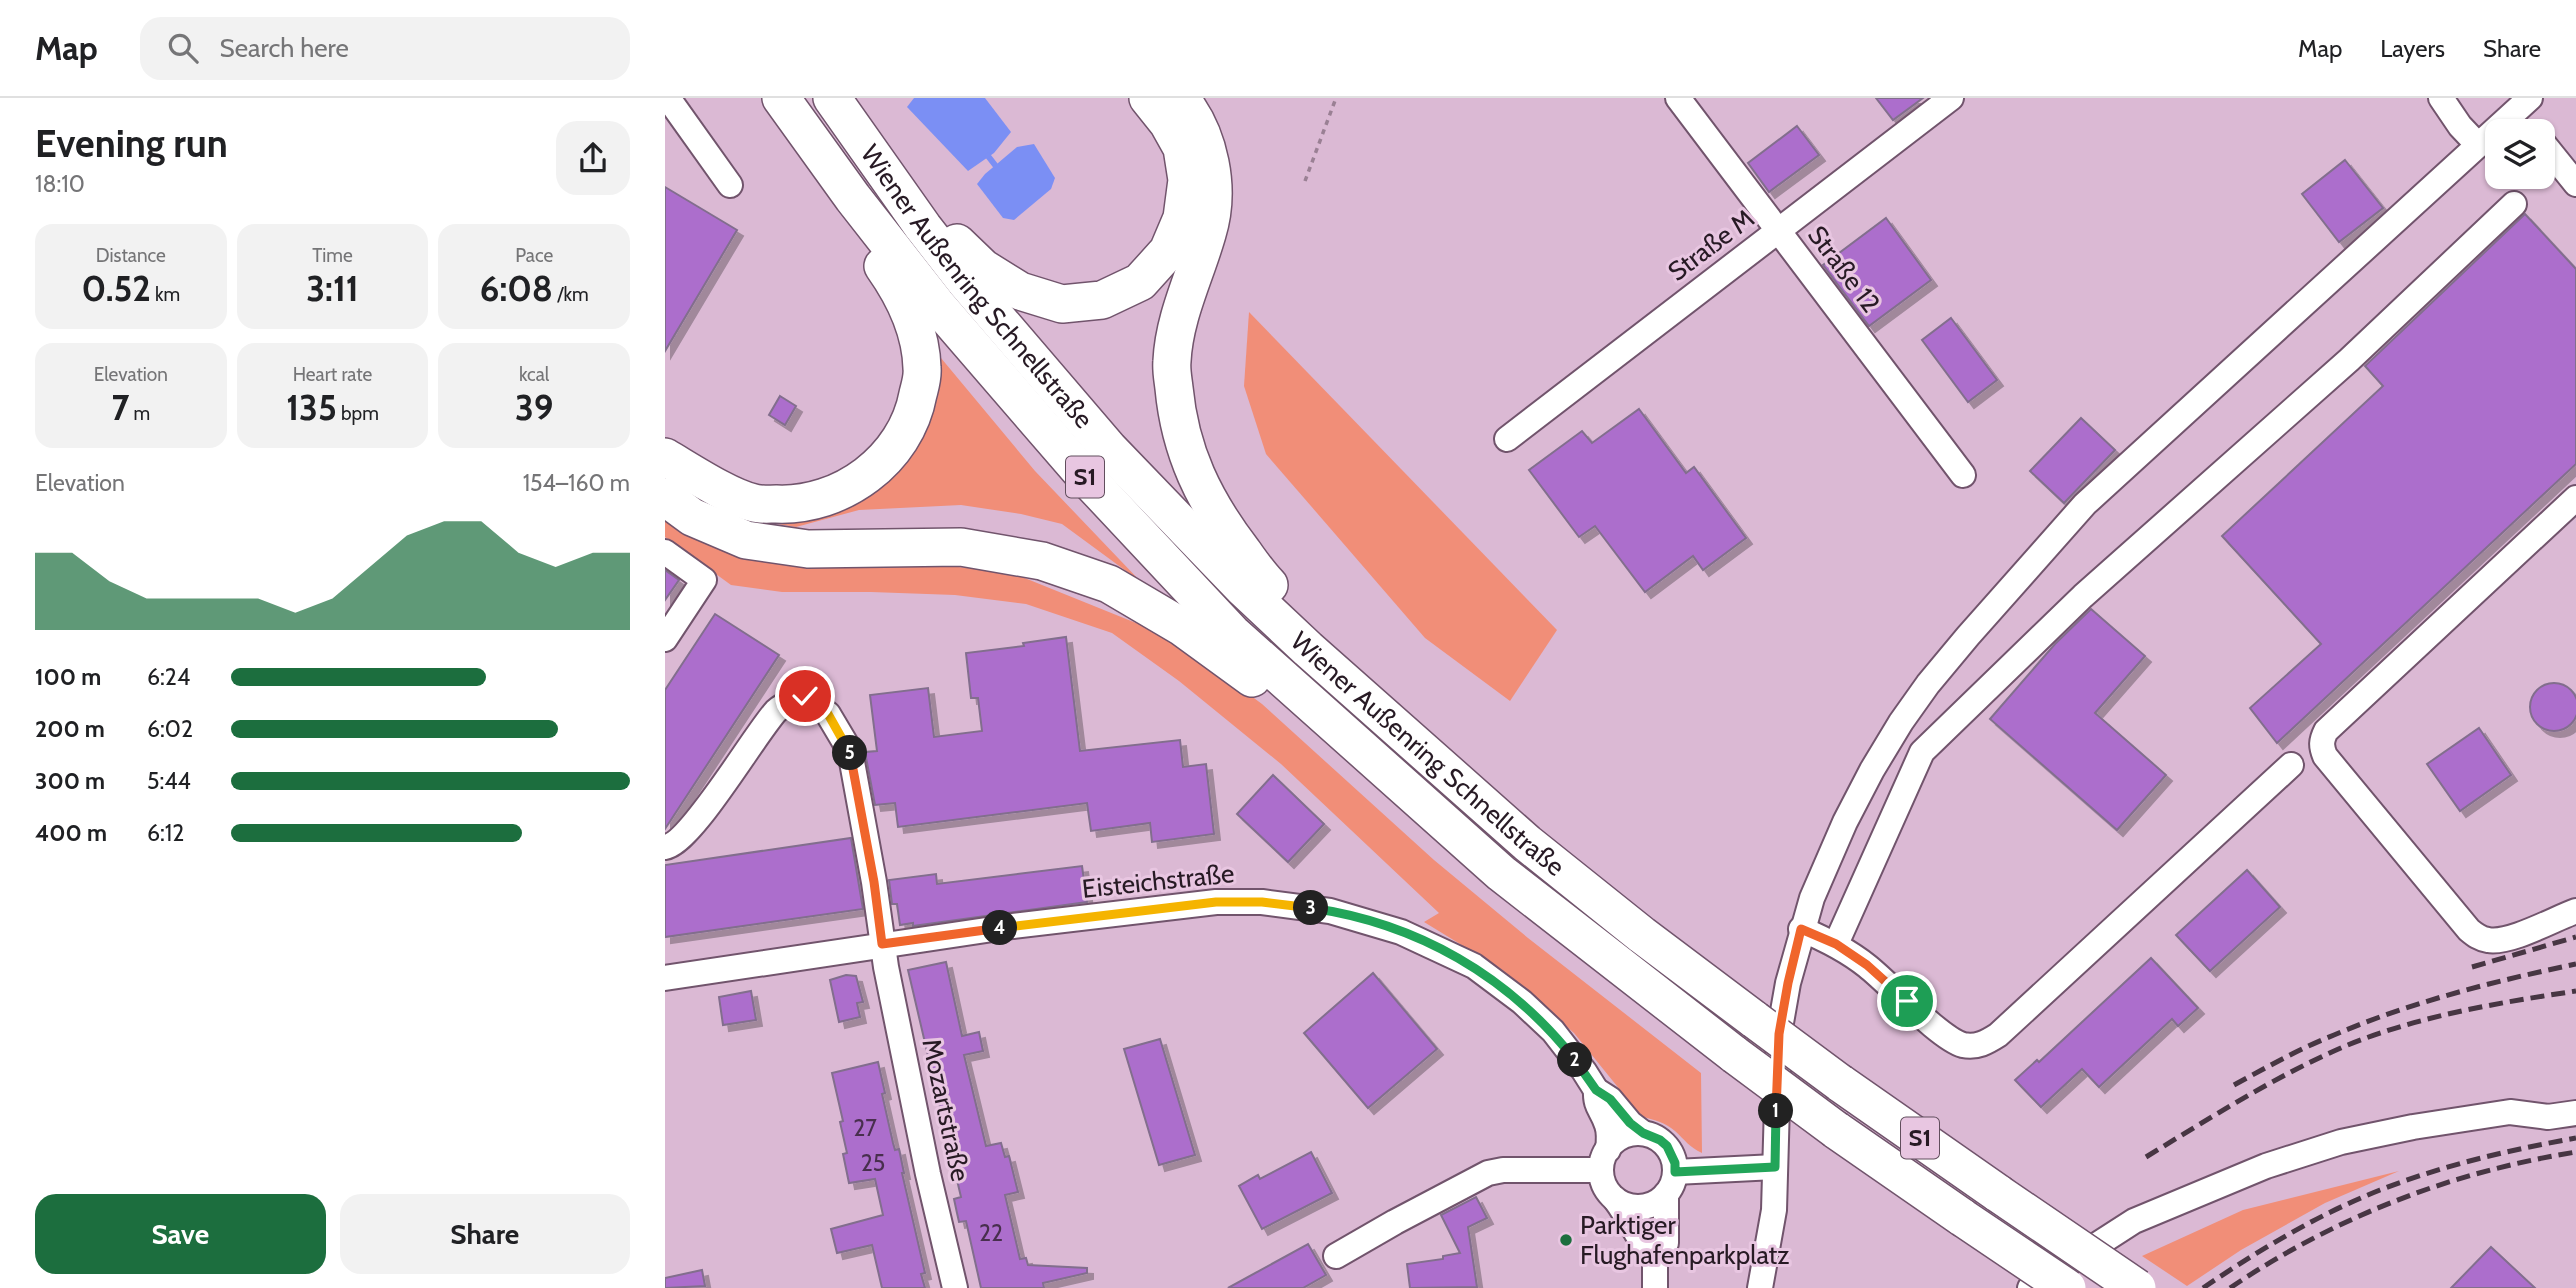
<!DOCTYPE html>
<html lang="en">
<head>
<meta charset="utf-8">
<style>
	body { margin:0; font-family:Cabin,sans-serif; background:#f2f2f2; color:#202124; height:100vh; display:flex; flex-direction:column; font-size:26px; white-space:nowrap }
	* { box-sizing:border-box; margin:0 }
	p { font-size:23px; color:#757577 }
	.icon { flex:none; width:38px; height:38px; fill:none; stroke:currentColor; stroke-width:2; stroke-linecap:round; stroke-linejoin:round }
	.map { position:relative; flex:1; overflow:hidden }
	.side { display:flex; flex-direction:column; background:#fff; width:665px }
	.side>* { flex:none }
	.tools { position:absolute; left:1820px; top:21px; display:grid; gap:14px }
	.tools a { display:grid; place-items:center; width:70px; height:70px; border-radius:14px; background:#fff; box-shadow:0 2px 5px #0004; font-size:35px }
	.pin { position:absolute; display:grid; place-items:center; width:60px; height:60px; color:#fff; margin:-30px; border:4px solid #fff; border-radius:50%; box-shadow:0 2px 7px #0007 }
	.km { position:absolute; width:35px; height:35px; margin:-18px; border-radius:50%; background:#222; color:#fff; font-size:19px; line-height:35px; text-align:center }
	.round { display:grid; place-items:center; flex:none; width:74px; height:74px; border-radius:21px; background:#f2f2f2 }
	.overview { display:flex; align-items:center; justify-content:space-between; height:119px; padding:0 35px }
	h1 { font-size:38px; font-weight:700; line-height:52px }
	.stats { display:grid; grid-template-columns:repeat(3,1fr); gap:10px; height:119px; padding:7px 35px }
	.stats div { display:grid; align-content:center; border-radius:18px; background:#f2f2f2; text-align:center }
	.stats b { font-size:35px; font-weight:700 }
	.stats small { font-size:19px; font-weight:400 }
	.stats p { font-size:19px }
	.chart { height:196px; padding:14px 35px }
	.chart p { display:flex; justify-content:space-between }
	.chart svg { width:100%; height:126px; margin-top:7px; fill:#1c6e3e; opacity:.7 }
	.action { display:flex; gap:14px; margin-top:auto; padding:14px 35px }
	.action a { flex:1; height:80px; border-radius:21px; background:#1c6e3e; color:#fff; font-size:28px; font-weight:700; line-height:80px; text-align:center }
	.action a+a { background:#f2f2f2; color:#202124 }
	ul { padding:0 35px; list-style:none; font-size:23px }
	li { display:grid; grid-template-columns:112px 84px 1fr; align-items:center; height:52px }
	li i { height:18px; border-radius:9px; background:#1c6e3e }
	header { display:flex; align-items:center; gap:42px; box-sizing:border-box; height:98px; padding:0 35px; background:#fff; border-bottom:2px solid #e0e0e0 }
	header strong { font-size:33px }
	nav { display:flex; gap:38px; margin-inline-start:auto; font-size:24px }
	.search { width:490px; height:63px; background:#f2f2f2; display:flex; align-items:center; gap:18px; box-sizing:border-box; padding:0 24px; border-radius:21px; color:#757577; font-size:26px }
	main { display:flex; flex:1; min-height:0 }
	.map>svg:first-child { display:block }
	.green { fill:#f18e78 }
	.water { fill:#7b8ff4 }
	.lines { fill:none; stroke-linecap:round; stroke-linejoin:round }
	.stream { stroke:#7b8ff4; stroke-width:6 }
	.building { fill:#ac6ecc; stroke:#826e8d; stroke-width:2; filter:url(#shadow) }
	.minor-casing { stroke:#71546c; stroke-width:28 }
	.highway-casing { stroke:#71546c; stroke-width:40 }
	.path { stroke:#9a8094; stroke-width:3.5; stroke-dasharray:5 5; stroke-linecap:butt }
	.minor { stroke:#fff; stroke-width:24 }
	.highway { stroke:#fff; stroke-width:37 }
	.rail { stroke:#473643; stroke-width:5; stroke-dasharray:14 7; stroke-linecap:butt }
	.highway-bridge-casing { stroke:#71546c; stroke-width:40; stroke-linecap:butt }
	.highway-bridge { stroke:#fff; stroke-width:37 }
	.split-1-casing { stroke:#fff; stroke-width:14 }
	.split-2-casing { stroke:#fff; stroke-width:14 }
	.split-3-casing { stroke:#fff; stroke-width:14 }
	.split-4-casing { stroke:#fff; stroke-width:14 }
	.split-5-casing { stroke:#fff; stroke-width:14 }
	.split-6-casing { stroke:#fff; stroke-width:14 }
	.split-1 { stroke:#f0652b; stroke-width:9 }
	.split-2 { stroke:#22a559; stroke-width:9 }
	.split-3 { stroke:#22a559; stroke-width:9 }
	.split-4 { stroke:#f5b400; stroke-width:9 }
	.split-5 { stroke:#f0652b; stroke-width:9 }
	.split-6 { stroke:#f5b400; stroke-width:9 }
	.poi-dot { fill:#1c6e3e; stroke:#e8c6e1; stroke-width:2.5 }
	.labels { text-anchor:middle; stroke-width:6; stroke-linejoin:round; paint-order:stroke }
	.number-label { font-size:23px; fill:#482f4e }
	.shield { fill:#e8c6e1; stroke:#614e5d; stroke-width:2 }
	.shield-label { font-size:24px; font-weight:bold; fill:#271a24 }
	.street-label { font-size:26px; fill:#271a24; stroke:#e8c6e1 }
	.poi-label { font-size:26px; fill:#271a24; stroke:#e8c6e1; text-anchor:start }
</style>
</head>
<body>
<header>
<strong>Map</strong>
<div class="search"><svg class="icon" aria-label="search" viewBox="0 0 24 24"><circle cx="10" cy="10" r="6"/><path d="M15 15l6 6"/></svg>Search here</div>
<nav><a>Map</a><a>Layers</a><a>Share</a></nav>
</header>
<main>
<section class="side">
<div class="overview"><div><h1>Evening run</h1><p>18:10</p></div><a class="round"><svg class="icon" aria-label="share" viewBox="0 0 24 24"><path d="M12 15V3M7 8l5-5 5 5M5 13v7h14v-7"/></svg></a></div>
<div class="stats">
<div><p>Distance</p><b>0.52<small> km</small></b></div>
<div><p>Time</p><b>3:11</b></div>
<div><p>Pace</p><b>6:08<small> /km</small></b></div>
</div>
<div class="stats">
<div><p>Elevation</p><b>7<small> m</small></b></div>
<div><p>Heart rate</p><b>135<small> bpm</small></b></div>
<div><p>kcal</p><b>39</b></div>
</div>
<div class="chart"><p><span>Elevation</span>154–160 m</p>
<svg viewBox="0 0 160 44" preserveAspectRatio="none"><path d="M0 44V17L10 17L20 27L30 33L40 33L50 33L60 33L70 38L80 33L90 22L100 11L110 6L120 6L130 17L140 22L150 17L160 17V44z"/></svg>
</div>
<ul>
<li><b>100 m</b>6:24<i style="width:64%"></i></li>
<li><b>200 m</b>6:02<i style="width:82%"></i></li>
<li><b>300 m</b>5:44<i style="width:100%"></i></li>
<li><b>400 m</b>6:12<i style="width:73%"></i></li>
</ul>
<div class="action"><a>Save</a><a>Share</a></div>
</section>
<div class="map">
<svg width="1911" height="1190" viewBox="0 0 1911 1190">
	<defs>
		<filter id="shadow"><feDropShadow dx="6" dy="6" stdDeviation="0" flood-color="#0004"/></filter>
	</defs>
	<rect width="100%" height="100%" fill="#dbb9d4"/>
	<g class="green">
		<path d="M584 214 892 532 845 603 760 540 601 356 579 288Z"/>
		<path d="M271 254 370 373 476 484 397 426 356 416 296 407 194 412 131 429 81 421 192 400Z"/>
		<path d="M0 414 190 465 284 468 347 475 481 529 532 558 597 606 769 762 863 840 1036 975 1037 1055C1024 1049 1020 1042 1010 1033 1001 1025 988 1021 977 1019L909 935 836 871 759 824 774 815 616 666 514 583 447 535 361 506 290 497 206 494H117L66 487 0 439Z"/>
		<path d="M1734 1073 1660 1105 1576 1152 1522 1188 1477 1158 1578 1112Z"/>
	</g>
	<g class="water">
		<path d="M249 0H320L346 34 329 55 303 73 242 9Z"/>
		<path d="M369 46 390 80 386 91 349 122 338 120 312 86 320 76 352 49Z"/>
	</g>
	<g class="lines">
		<path class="stream" d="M323 58 330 67"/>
	</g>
	<g class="building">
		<path d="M1211 0H1258L1228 22Z"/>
		<path d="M1132 28 1154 57 1104 94 1083 65Z"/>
		<path d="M1680 62 1718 110 1674 144 1637 96Z"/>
		<path d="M0 89 72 132 0 253Z"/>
		<path d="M1860 116 1911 171V366L1612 645 1585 610 1656 546 1557 438 1718 288 1700 268Z"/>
		<path d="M1221 120 1266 182 1204 228 1158 167Z"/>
		<path d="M1286 220 1332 282 1303 304 1257 242Z"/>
		<path d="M115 298 131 308 120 327 104 317Z"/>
		<path d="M974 311 1021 375 1029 369 1081 440 1038 472 1028 458 980 494 930 428 914 439 864 372 917 333 927 345Z"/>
		<path d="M1416 320 1450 352 1399 405 1365 373Z"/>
		<path d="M0 472 14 482 0 502Z"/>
		<path d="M1426 511 1480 558 1430 615 1501 677 1452 732 1325 621 1390 546Z"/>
		<path d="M50 516 114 557 0 731V592Z"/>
		<path d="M401 539 415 653 515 642 518 669 541 666 549 736 487 744 485 725 426 733 422 705 233 729 230 705 210 707 200 654 212 653 205 597 263 590 269 639 317 633 313 600H306L301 555 359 548 358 545Z"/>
		<circle cx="1889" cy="609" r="24"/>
		<path d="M1814 630 1846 677 1795 713 1762 666Z"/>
		<path d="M608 677 659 726 623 764 572 716Z"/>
		<path d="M186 740 198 811 0 839V767Z"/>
		<path d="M417 768 422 804 248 828V825L235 827 232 806H227L224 782 271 776 272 786Z"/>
		<path d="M1582 772 1615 809 1545 873 1511 837Z"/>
		<path d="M1486 860 1533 910 1513 928 1507 921 1434 989 1417 971 1376 1009 1350 982 1372 962 1374 964Z"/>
		<path d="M281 864 297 938 314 934 318 953 299 957 321 1048 336 1045 340 1059 344 1058 353 1094 340 1097 355 1161 361 1160 363 1167 422 1170V1175L378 1185 379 1190H316L301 1123 294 1124 292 1115 289 1101 296 1099 243 872Z"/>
		<path d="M708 875 772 951 703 1010 639 935Z"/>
		<path d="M181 877 191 878 198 904 192 905 195 919 174 924 165 882Z"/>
		<path d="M86 893 91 922 58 927 54 899Z"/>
		<path d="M495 941 530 1057 494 1067 459 951Z"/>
		<path d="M213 964 220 995 217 996 228 1045 230 1052 234 1051 239 1075H237L260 1175 256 1176 260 1190H217L207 1147 172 1155 166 1131 218 1117 210 1081 184 1085 178 1056 182 1055 175 1024 178 1023 167 975Z"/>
		<path d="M646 1054 667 1095 597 1131 574 1088 593 1077 595 1081Z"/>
		<path d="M811 1099 822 1120 803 1129 812 1189 745 1190 742 1166 778 1161V1158L795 1155 776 1117Z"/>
		<path d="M643 1146 661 1177 638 1190H563Z"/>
		<path d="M1826 1149 1870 1190H1786Z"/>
		<path d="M37 1172 40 1188 0 1190V1180Z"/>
	</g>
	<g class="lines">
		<g class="minor-casing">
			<g id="minor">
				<path d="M3 0 65 87"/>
				<path d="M1013 0 1298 377"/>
				<path d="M1776 0 1795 28 1813 47"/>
				<path d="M1878 45 1911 86"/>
				<path d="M842 341 1286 0"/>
				<path d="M1911 400 1661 633C1656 643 1656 648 1660 658L1804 832C1810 837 1815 841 1823 842 1845 846 1889 821 1911 813"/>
				<path d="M0 454 39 482 0 541"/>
				<path d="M0 749C26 746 89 637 111 613 118 606 131 602 140 598L163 616 185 653 209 784 221 869 263 1076 290 1190"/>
				<path d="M1136 831C1160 841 1182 852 1202 868 1225 886 1274 940 1298 947 1312 950 1322 944 1333 937L1626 667"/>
				<path d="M1171 846 1257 654 1418 498 1684 262 1849 106"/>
				<path d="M0 880 348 828 551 804H597L665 813 736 834 809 868 857 904 888 933 919 973 931 992 945 1001 965 1025 978 1035"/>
				<path d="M931 992C930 1010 937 1011 942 1027 945 1035 944 1043 943 1052"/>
				<circle cx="973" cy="1072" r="37"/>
				<path d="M1010 1074 1110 1069"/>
				<path d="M950 1101C965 1121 975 1144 990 1164"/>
				<path d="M671 1158 730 1124 823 1075 838 1072H936"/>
				<path d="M990 1190V1164L1001 1145V1096"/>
				<path d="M1095 1190 1109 1112 1114 936 1123 885 1147 800 1180 724 1207 672 1236 624 1263 586 1303 538 1420 406 1865 0"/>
				<path d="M1365 1190 1469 1123 1601 1068 1676 1044 1748 1029 1845 1014 1883 1019 1911 1015"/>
			</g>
		</g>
		<g class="highway-casing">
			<g id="highway">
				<path d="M116 0 188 100 271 206 417 375 567 535 836 775 1070 957"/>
				<path id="s1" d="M167 0 258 129 300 183 444 351 577 489 643 551 862 745 977 837 1090 922"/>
				<path d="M515 0C545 36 556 91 542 136 530 178 509 219 507 263 506 272 508 281 509 290 515 354 539 403 578 454 586 465 594 477 604 487"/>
				<path d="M292 145 318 170 355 193 397 206 437 202 475 184 503 153 517 120 522 82 517 50 503 25 483 0"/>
				<path d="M0 359C24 373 63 399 89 405 96 407 104 406 111 406 176 409 241 362 253 296 255 288 258 279 257 270 256 232 240 199 218 168"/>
				<path d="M0 399 27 419 81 442 143 451 296 449 377 463 444 486 517 529 587 580"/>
				<path d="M1175 985 1334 1096"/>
				<path d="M1171 1032 1298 1120"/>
			</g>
		</g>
		<path class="path" d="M640 83 671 0"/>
		<use href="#minor" class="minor"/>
		<use href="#highway" class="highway"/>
		<g class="rail">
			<path d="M1807 869 1911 839"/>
			<path d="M1569 987C1602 969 1634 951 1669 937 1746 904 1830 883 1911 866"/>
			<path d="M1481 1059C1545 1020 1609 979 1678 949 1752 918 1832 905 1911 893"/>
			<path d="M1538 1190C1594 1152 1652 1117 1715 1092 1779 1067 1844 1052 1911 1040"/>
			<path d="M1565 1190C1670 1119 1786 1074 1911 1054"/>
		</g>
		<g class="highway-bridge-casing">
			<g id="highway-bridge">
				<path d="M1090 922 1175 985"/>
				<path d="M1070 957 1171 1032"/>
				<path d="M1334 1096 1472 1190"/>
				<path d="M1298 1120 1402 1190"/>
			</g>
		</g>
		<use href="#highway-bridge" class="highway-bridge"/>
	</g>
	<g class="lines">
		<g class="split-1-casing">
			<path id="split-1" d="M1111 1013 1114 936 1123 885 1136 831 1171 846 1202 867 1242 903"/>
		</g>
		<g class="split-2-casing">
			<path id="split-2" d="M910 962 931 992 945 1001 965 1025 978 1035 995 1042 1002 1048 1010 1065V1074L1110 1069 1111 1013"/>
		</g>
		<g class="split-3-casing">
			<path id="split-3" d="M646 810C752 825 844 878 910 962"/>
		</g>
		<g class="split-4-casing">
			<path id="split-4" d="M335 830 551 804H597L646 810"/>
		</g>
		<g class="split-5-casing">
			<path id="split-5" d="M185 655 209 784 217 846 335 830"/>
		</g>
		<g class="split-6-casing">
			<path id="split-6" d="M140 598 163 616 185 655"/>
		</g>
		<use href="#split-1" class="split-1"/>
		<use href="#split-2" class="split-2"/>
		<use href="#split-3" class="split-3"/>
		<use href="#split-4" class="split-4"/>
		<use href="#split-5" class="split-5"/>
		<use href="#split-6" class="split-6"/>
	</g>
	<circle class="poi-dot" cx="901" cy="1142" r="7"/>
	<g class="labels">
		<g class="number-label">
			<text x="200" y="1038">27</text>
			<text x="208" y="1073">25</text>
			<text x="326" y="1143">22</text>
		</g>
		<g class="shield">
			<rect x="401" y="358.5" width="38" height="41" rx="5"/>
			<rect x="1236" y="1019.5" width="38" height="41" rx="5"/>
		</g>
		<g class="shield-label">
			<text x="420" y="387">S1</text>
			<text x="1255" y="1048">S1</text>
		</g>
		<g class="street-label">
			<text transform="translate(1046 147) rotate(-37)" y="9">Straße M</text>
			<text transform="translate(1179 171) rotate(53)" y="9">Straße 12</text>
			<text dy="9" stroke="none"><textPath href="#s1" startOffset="238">Wiener Außenring Schnellstraße</textPath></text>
			<text dy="9" stroke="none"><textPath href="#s1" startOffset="889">Wiener Außenring Schnellstraße</textPath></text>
			<text transform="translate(493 783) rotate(-6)" y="9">Eisteichstraße</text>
			<text transform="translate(281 1012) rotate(78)" y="9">Mozartstraße</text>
		</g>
		<g class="poi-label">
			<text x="915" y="1136">Parktiger<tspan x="915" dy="30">Flughafenparkplatz</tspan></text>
		</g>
	</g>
</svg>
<div class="tools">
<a><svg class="icon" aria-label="layers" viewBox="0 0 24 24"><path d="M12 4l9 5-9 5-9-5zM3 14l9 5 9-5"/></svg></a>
</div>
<div class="pin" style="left:1242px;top:903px;background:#1e9e55"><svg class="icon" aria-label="arrive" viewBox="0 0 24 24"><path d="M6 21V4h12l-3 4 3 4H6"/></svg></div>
<div class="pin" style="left:140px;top:598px;background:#d93025"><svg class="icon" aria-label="check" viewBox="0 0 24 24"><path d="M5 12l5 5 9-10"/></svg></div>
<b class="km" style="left:1111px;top:1013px">1</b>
<b class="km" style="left:910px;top:962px">2</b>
<b class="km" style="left:646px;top:810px">3</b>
<b class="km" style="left:335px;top:830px">4</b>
<b class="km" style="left:185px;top:655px">5</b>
</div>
</main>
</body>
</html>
